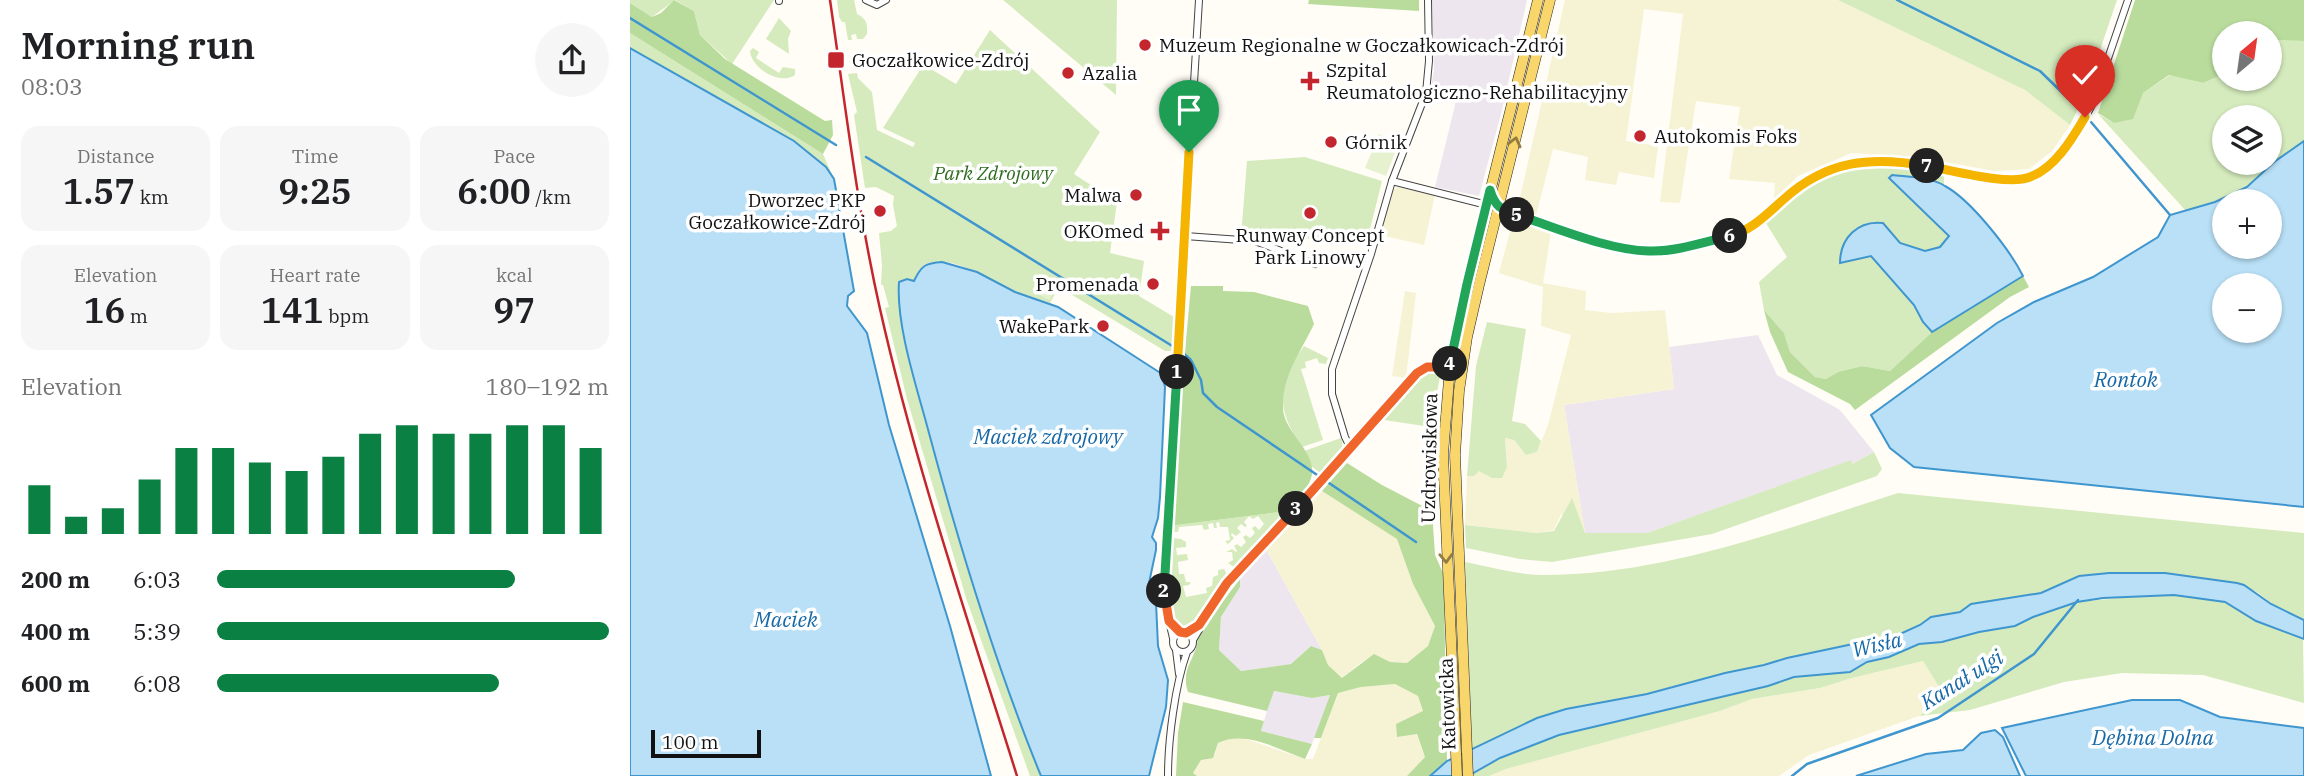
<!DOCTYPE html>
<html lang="en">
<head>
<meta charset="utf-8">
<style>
	body { margin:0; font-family:"IBM Plex Serif",serif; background:#f6f6f6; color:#202124; height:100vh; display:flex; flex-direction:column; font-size:26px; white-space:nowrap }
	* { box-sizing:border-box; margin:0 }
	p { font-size:23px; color:#757577 }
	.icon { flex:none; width:38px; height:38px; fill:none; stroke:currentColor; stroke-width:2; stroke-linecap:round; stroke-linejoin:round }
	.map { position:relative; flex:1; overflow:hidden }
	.drawer { display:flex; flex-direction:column; background:#fff; width:630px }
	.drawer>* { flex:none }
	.needle { width:46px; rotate:29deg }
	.controls { position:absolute; left:1582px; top:21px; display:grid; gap:14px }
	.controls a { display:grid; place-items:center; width:70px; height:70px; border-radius:50%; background:#fff; box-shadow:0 2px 5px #0004; font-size:35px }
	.scale { position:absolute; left:21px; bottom:18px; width:110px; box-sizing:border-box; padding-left:7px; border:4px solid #111; border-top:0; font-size:19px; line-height:24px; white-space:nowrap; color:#111; -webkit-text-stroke:5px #fff; paint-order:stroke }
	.pin { position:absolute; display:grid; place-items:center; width:60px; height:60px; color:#fff; margin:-72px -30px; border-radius:50% 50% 50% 0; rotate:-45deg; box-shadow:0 0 7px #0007 }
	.pin .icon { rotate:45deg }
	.km { position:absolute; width:35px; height:35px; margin:-18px; border-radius:50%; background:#222; color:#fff; font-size:19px; line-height:35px; text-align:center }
	.round { display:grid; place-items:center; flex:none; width:74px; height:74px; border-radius:37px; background:#f6f6f6 }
	.headline { display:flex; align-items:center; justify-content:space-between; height:119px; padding:0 21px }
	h1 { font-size:38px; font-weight:600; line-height:52px }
	.metrics { display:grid; grid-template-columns:repeat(3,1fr); gap:10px; height:119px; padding:7px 21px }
	.metrics div { display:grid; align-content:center; border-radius:18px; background:#f6f6f6; text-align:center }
	.metrics b { font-size:35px; font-weight:600 }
	.metrics small { font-size:19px; font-weight:400 }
	.metrics p { font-size:19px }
	.chart { height:196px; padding:14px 21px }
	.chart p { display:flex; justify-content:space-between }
	.chart svg { width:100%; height:126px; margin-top:7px; stroke:#0b8043; stroke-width:6 }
	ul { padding:0 21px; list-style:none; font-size:23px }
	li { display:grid; grid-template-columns:112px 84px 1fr; align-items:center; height:52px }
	li i { height:18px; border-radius:9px; background:#0b8043 }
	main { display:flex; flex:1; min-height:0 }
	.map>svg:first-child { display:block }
	.industrial { fill:#eee6ef }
	.farmland { fill:#f6f3d4 }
	.green { fill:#d5ebbd; fill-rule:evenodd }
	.forest { fill:#b9dc9c }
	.pitch { fill:#e6f2cf }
	.water { fill:#b9e0f7; stroke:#3f96cf; stroke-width:2; fill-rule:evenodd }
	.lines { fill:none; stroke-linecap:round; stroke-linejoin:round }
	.stream { stroke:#3f96cf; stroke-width:2.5 }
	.street-casing { stroke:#444; stroke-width:8 }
	.primary-casing { stroke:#222; stroke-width:11 }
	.street { stroke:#fff; stroke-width:6 }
	.primary { stroke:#f9d66b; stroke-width:10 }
	.rail { stroke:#c4262e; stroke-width:2.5 }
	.oneway { stroke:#917d42 }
	.split-1-casing { stroke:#fff; stroke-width:14 }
	.split-2-casing { stroke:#fff; stroke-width:14 }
	.split-3-casing { stroke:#fff; stroke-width:14 }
	.split-4-casing { stroke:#fff; stroke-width:14 }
	.split-5-casing { stroke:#fff; stroke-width:14 }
	.split-6-casing { stroke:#fff; stroke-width:14 }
	.split-7-casing { stroke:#fff; stroke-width:14 }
	.split-8-casing { stroke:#fff; stroke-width:14 }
	.split-1 { stroke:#f5b400; stroke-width:9 }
	.split-2 { stroke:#22a559; stroke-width:9 }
	.split-3 { stroke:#f0652b; stroke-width:9 }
	.split-4 { stroke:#f0652b; stroke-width:9 }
	.split-5 { stroke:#22a559; stroke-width:9 }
	.split-6 { stroke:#22a559; stroke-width:9 }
	.split-7 { stroke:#f5b400; stroke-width:9 }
	.split-8 { stroke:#f5b400; stroke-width:9 }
	.poi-dot { fill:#c4262e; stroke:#fff; stroke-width:2.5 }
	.labels { text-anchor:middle; stroke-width:7; stroke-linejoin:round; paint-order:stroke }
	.poi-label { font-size:19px; fill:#111; stroke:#fff; text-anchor:start }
	.park-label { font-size:19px; font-style:italic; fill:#2f6b1f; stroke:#fff }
	.street-label { font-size:19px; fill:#111; stroke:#fff }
	.water-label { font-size:21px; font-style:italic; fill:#1768a6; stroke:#fff }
</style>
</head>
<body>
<main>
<section class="drawer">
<div class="headline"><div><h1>Morning run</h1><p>08:03</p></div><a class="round"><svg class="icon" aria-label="share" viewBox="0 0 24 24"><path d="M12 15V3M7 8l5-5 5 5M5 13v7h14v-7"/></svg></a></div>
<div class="metrics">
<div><p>Distance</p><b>1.57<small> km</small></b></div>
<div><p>Time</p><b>9:25</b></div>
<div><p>Pace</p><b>6:00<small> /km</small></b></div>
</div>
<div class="metrics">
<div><p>Elevation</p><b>16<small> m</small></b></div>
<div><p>Heart rate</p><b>141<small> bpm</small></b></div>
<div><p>kcal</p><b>97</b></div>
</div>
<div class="chart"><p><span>Elevation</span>180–192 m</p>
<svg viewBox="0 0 160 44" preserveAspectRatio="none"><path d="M5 44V27M15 44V38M25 44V35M35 44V25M45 44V14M55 44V14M65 44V19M75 44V22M85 44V17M95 44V9M105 44V6M115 44V9M125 44V9M135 44V6M145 44V6M155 44V14"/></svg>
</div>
<ul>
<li><b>200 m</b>6:03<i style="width:76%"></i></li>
<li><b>400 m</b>5:39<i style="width:100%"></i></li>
<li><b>600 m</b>6:08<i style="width:72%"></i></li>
</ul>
</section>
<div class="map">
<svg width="1674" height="776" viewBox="0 0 1674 776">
	<rect width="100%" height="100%" fill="#fffdf5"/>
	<g class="industrial">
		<path d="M802 0H897L871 114 849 196 805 187 826 101 800 93 804 70Z"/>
		<path d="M1128 335 1147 375 1210 410 1244 452 1222 464 1220 461 1017 533H955L934 405 1044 389 1039 347Z"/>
		<path d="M636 549 692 650 681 646 661 664 611 671 589 650 591 617 610 587V579Z"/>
		<path d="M643 691 682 698 700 695 682 744 631 731Z"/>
	</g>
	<g class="farmland">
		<path d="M935 0H1208L1395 90 1440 125 1422 151 1399 169 1364 171 1289 157 1221 153 1168 176 1144 199 1145 183 1099 179 1110 107 1066 101 1050 203 1030 202 1053 14 1014 9 996 141 1028 146 1024 178 989 172 986 185 955 180 958 157 923 149 906 216 890 210 888 206Z"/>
		<path d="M768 187 805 195 794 245 750 235 764 189Z"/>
		<path d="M883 220 921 232 913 283 956 291 955 310 982 313 1035 310 1044 389 934 405 955 533 931 514 924 530 906 533 835 525 837 476H844L848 471 856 473 877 467 875 438 884 440 896 455 907 452 918 425 941 335 911 326 913 287 869 273Z"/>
		<path d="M775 291 786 293 776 378 762 376Z"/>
		<path d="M692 491 767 538 783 584 805 626 798 646 777 663 733 661 712 678 698 665 692 650 636 549Z"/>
		<path d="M1293 661 1312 692 1300 708 1289 716 1179 755 1149 776H859L876 769 1090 711 1122 699 1190 688 1222 678Z"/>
		<path d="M765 684 788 696 793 712 786 733 795 757 777 776H567L563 773 571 760 585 754 588 743 600 738 610 737 675 759H683L708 693 731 687Z"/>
	</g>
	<g class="green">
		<path d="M0 0H144L102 64 70 35 64 11 45 0 22 17 0 3Z"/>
		<path d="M207 0H224L227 14C236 18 238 24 237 34L233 39H227L226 34 221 35 222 40H218L215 22H212L209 17Z"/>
		<path d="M373 0H487L486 95Z"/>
		<path d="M1208 0H1487L1454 97 1440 125 1395 90Z"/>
		<path d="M149 18 161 31 158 39 159 54 136 39Z"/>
		<path d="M360 30 470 132 444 174 487 202 480 253 514 261 509 296 549 320 543 351H535L429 287 420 303C408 299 395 296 383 291 361 281 322 253 296 264 289 267 287 275 284 281L269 282C266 323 285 382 296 422 328 542 364 661 411 776H400L337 601 277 399 255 308 259 307 253 285H251L252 265 249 233 261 231 267 226 263 205 264 196 246 187 235 188 224 115 227 112 218 74 227 73 228 78 242 92 247 130 283 147 285 143 253 128 290 70 294 65 326 84Z"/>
		<path d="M0 33 193 154 204 179 196 167 164 141 0 48Z"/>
		<path d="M1640 40 1674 41V141L1644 162 1617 187 1585 202 1556 211 1468 114 1484 123 1513 93 1540 75 1573 83 1594 74V79H1640ZM1594 117H1640V163H1594Z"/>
		<path d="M123 48 129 52 126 58 149 73 153 67 165 69V75C150 86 121 68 120 51Z"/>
		<path d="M675 157 752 181 736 245 653 236 645 239 611 237 617 161Z"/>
		<path d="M1230 166 1271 168 1314 174V185L1262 175 1259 178 1319 235 1310 247 1295 251 1270 243 1253 223 1211 263 1241 256 1284 305 1293 322 1302 332 1260 371 1232 366 1208 372 1196 379 1185 377 1160 352 1154 333 1134 310 1129 282 1157 257 1136 223C1163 194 1190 174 1230 166Z"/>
		<path d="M857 322 896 329 882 421 895 424 911 441 907 452 896 455 884 440 875 438 877 467 872 478H862L849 471 844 476H837L846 366Z"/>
		<path d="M674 346 698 358 696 364 689 363 687 358 675 362 676 368 671 369 693 440 672 447C646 410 646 383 674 346Z"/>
		<path d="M796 373 807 374 810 376 801 427 754 420 787 378Z"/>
		<path d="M711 438C717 454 703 463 692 474L681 466 674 451Z"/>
		<path d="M1244 452 1252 469 1247 476 1082 534 922 562 890 559 836 548 835 525 906 533 924 531 942 498 955 533H1017L1221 460 1222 464Z"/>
		<path d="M1268 493 1674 533V620L1641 603 1627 592 1607 583 1535 573 1449 576 1411 593 1341 604 1330 613 1301 617 1290 625 1270 634 1157 658 1134 665 1095 673 1017 694 936 709 907 718 842 749 835 562C861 567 888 575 914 575 1035 575 1154 529 1268 493Z"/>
		<path d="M657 511 604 567 598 563 603 560 602 552H596L602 549 606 552 607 551 604 546 607 544 611 547 616 542 613 537 616 535 620 538 625 533 622 528 625 526 629 530 634 524 628 516 623 519 619 516 614 522 617 526 615 527 611 524 607 528 611 532 606 536 602 533 601 535 604 538 598 544 595 541 600 540 598 527H590L589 522 586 523 587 528H584L583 523 578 524 579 529 574 530 572 525 549 527 548 532H543L539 526Z"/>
		<path d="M542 538 551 539 556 542V547L546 548 547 555 557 554 558 560 548 562 549 574H554L556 582H561L559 585 553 586 556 597 577 593 576 588 582 586 583 577 588 575V570L594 569 597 575C592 586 566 629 554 628 534 626 532 550 542 538Z"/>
		<path d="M1544 595 1599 603 1626 621 1673 638 1674 703 1573 675 1492 673 1434 682 1340 710 1289 716 1300 708 1312 692 1293 661 1222 678 1190 688 1122 699 1090 711 876 769 859 776H842V773L870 758 929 735 1138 686 1164 677 1220 672 1237 662 1259 657 1289 644 1312 642 1350 632 1385 626 1403 617 1447 602 1511 596Z"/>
	</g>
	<g class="forest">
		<path d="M44 0 64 11 70 35 95 59 195 121 202 120 203 135 193 154 0 33V3L22 17 31 13Z"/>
		<path d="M679 0H789V11L678 4Z"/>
		<path d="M1505 0H1674V41L1640 40V33H1594V74L1573 83 1539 75 1513 93 1503 119 1484 123 1468 113Z"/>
		<path d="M1393 276 1399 287 1380 297 1225 410 1220 404 1158 372 1140 332 1134 310 1154 333 1160 352 1185 377 1196 379 1208 372 1232 366 1260 371 1302 332Z"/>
		<path d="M561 286H593V291L624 292 678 306 684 324C671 352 652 375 653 408 653 433 692 455 680 481 676 492 664 502 657 511L539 526Z"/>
		<path d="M717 463 752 485 802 511 805 555 813 573 814 593 817 761 800 776H777L795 757 787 734 767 737 766 724 793 711 788 696 765 684 731 687 708 693 691 738H684L700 695 682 698 644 691 637 711 558 692C549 666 571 654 567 635L610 579V587L591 617 589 650 611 671 661 664 681 646 692 650 698 665 712 678 744 654 760 662 777 663 798 646 805 626 783 584 767 539 692 491Z"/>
		<path d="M553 702 634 721 631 731 682 744 675 759C648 749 615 730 588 743L583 758 571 760 563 773 567 776H546L548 733Z"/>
	</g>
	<g class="pitch">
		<path d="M749 134 769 142 756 176 735 168Z"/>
		<path d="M407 282 424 292 419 300 402 290Z"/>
	</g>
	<g class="water">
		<path d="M0 48 164 141 196 167 204 179 224 291 218 296 217 306 237 333 259 425 320 626 361 776H0Z"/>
		<path d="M1674 141V507L1284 467 1260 448 1241 415 1367 323 1404 302 1463 277 1528 237 1540 215 1585 202 1617 187 1644 162ZM1640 201V247H1594V201ZM1640 285V331H1594V285Z"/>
		<path d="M1262 175C1278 177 1301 177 1315 186 1341 200 1380 250 1393 276L1302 332 1293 322 1284 305 1241 256 1210 263C1210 238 1228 220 1253 223L1270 243 1295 251 1310 247 1319 236 1259 178Z"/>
		<path d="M312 262 347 272 385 292 428 307 532 374 535 387 530 497 528 518 522 537 526 543V550L519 583 521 598 526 603 528 646 538 680 536 707 519 776H411C364 661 328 542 296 422 285 382 266 323 269 282L277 279 284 281C291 266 295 263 312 262Z"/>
		<path d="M1479 573H1535L1607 583 1614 585 1641 604 1674 620V639L1626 621 1595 602 1544 595 1473 598 1447 602 1403 617 1385 626 1349 632 1312 642 1289 644 1259 657 1237 662 1220 672 1164 677 1138 686 929 735 870 758 838 776H800L817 761 907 718 936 709 1017 694 1095 673 1134 665 1157 658 1270 634 1290 625 1301 617 1330 612 1341 604 1411 593 1449 576Z"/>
		<path d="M1502 700H1550L1590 717 1674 728V776H1396L1372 728Z"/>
		<path d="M1365 730 1373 737 1390 776H1226L1296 754 1333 750 1351 733Z"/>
	</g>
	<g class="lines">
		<g class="stream">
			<path d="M1267 0 1410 71 1451 111"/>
			<path d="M0 18 206 145"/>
			<path d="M1461 122 1540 215"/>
			<path d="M236 157 552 352 561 360 571 380 573 393 587 407 786 542"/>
			<path d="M1162 776 1177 764 1308 718 1404 654 1448 600"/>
		</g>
		<g class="street-casing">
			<g id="street">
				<path d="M236 0 247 5 256 0"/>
				<path d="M149 1V0"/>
				<path d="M762 181 857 205"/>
				<path d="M868 209C910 223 980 251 1022 251 1040 251 1057 246 1074 242 1091 238 1110 235 1124 225 1161 197 1178 171 1227 162 1267 156 1309 168 1349 175 1365 178 1385 183 1401 177 1430 166 1448 130 1462 105L1498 0"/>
				<path d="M555 236 625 241 685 264"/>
				<path d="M721 449 715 437 702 394V369L741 254 762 181 796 93 799 61 798 0"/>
				<circle cx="553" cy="642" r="10"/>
				<path d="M543 638 534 600V580L569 0"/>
				<path d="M563 640 597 583 721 449 787 373 797 367H820"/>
				<path d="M546 650 549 674"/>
				<path d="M538 776C538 740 545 685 557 652"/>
			</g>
		</g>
		<g class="primary-casing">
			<g id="primary">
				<path d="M827 776 813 454 820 367 837 284 908 0"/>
				<path d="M838 776 825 455 829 391 837 337 849 285 920 0"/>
			</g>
		</g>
		<use href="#street" class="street"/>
		<use href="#primary" class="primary"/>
		<path class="rail" d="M200 0C215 103 227 207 250 309 285 465 339 623 387 776"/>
	</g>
	<defs><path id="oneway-chevron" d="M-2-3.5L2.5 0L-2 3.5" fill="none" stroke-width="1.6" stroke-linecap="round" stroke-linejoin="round" transform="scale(1.75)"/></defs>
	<g class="oneway">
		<use href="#oneway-chevron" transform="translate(885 142) rotate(-76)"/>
		<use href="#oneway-chevron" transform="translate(816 558) rotate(88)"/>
	</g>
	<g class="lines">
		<g class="split-1-casing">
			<path id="split-1" d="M547 372 559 152"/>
		</g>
		<g class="split-2-casing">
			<path id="split-2" d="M534 591 547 372"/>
		</g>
		<g class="split-3-casing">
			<path id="split-3" d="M534 591 539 621 550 632 556 633 569 625 597 583 666 509"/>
		</g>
		<g class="split-4-casing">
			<path id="split-4" d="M666 509 787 373 797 367H820V364"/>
		</g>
		<g class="split-5-casing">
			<path id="split-5" d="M820 364 837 284 860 190C865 207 871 209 887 215"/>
		</g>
		<g class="split-6-casing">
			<path id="split-6" d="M887 215C927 228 977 250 1019 251 1045 252 1075 242 1100 236"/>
		</g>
		<g class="split-7-casing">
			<path id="split-7" d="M1100 236C1122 230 1137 214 1154 199 1197 160 1241 156 1297 166"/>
		</g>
		<g class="split-8-casing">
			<path id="split-8" d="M1297 166C1322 170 1378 186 1400 177 1425 168 1442 139 1455 117"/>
		</g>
		<use href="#split-1" class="split-1"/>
		<use href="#split-2" class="split-2"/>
		<use href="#split-3" class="split-3"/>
		<use href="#split-4" class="split-4"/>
		<use href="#split-5" class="split-5"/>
		<use href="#split-6" class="split-6"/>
		<use href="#split-7" class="split-7"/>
		<use href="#split-8" class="split-8"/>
	</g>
	<g class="poi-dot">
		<circle cx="515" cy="45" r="7"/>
		<rect x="197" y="51" width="18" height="18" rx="3.5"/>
		<circle cx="438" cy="73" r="7"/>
		<path d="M676.5 70.5h7v7h7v7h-7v7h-7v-7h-7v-7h7z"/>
		<circle cx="1010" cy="136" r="7"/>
		<circle cx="701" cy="142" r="7"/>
		<circle cx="506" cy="195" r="7"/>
		<circle cx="250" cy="211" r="7"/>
		<circle cx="680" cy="213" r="7"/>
		<path d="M526.5 220.5h7v7h7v7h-7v7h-7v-7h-7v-7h7z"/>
		<circle cx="523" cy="284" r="7"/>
		<circle cx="473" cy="326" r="7"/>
	</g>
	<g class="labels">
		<g class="poi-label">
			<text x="529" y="52">Muzeum Regionalne w Goczałkowicach-Zdrój</text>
			<text x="222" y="67">Goczałkowice-Zdrój</text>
			<text x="696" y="77">Szpital<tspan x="696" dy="22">Reumatologiczno-Rehabilitacyjny</tspan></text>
			<text x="452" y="80">Azalia</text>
			<text x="1024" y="143">Autokomis Foks</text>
			<text x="715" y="149">Górnik</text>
			<text x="492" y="202" text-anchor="end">Malwa</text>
			<text x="236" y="207" text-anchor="end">Dworzec PKP<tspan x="236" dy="22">Goczałkowice-Zdrój</tspan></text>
			<text x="514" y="238" text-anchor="end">OKOmed</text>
			<text x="680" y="242" text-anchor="middle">Runway Concept<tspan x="680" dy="22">Park Linowy</tspan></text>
			<text x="509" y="291" text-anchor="end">Promenada</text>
			<text x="459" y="333" text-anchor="end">WakePark</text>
		</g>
		<g class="park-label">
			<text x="363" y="180">Park Zdrojowy</text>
		</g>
		<g class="street-label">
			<text transform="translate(799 458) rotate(-89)" y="7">Uzdrowiskowa</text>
			<text transform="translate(817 704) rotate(-92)" y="7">Katowicka</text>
		</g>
		<g class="water-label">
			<text x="1496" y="387">Rontok</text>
			<text x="418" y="444">Maciek zdrojowy</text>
			<text x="156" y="627">Maciek</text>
			<text transform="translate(1247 645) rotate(-13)" y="7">Wisła</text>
			<text transform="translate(1332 680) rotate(-32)" y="7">Kanał ulgi</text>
			<text x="1523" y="745">Dębina Dolna</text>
		</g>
	</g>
</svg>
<div class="controls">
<a><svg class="needle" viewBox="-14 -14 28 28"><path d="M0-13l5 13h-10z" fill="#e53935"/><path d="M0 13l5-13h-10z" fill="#757577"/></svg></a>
<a><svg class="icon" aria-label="layers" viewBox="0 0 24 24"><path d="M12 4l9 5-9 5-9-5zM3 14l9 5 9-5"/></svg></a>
<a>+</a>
<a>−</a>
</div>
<div class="scale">100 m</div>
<div class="pin" style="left:559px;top:152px;background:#1e9e55"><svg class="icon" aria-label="arrive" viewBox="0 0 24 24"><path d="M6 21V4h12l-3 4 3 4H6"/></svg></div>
<div class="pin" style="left:1455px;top:117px;background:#d93025"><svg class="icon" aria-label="check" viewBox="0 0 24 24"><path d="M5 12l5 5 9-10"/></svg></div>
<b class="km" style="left:547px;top:372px">1</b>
<b class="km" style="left:534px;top:591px">2</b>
<b class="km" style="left:666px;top:509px">3</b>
<b class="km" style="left:820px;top:364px">4</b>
<b class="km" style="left:887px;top:215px">5</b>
<b class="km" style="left:1100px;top:236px">6</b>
<b class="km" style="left:1297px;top:166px">7</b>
</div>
</main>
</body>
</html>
